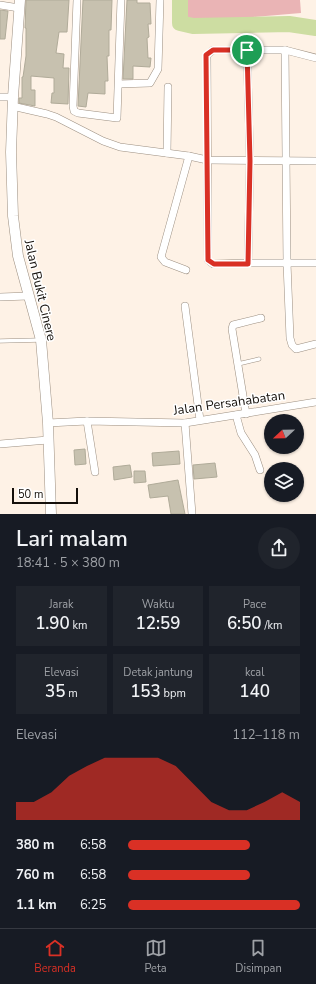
<!DOCTYPE html>
<html lang="id">
<head>
<meta charset="utf-8">
<style>
	body { margin:0; font-family:"Nunito Sans",sans-serif; background:#20242c; color:#f1f3f6; height:100vh; display:flex; flex-direction:column; font-size:15px; white-space:nowrap }
	* { box-sizing:border-box; margin:0 }
	p { font-size:13px; color:#9ea1a6 }
	.icon { flex:none; width:22px; height:22px; fill:none; stroke:currentColor; stroke-width:2; stroke-linecap:round; stroke-linejoin:round }
	.map { position:relative; height:514px; overflow:hidden }
	.details { display:flex; flex-direction:column; background:#171b24; flex:1 }
	.details>* { flex:none }
	.needle { width:26px; rotate:248deg }
	.fabs { position:absolute; left:264px; top:414px; display:grid; gap:8px }
	.fabs a { display:grid; place-items:center; width:40px; height:40px; border-radius:50%; background:#171b24; box-shadow:0 1px 3px #0004; font-size:20px }
	.scale { position:absolute; left:12px; bottom:10px; width:66px; box-sizing:border-box; padding-left:4px; border:2px solid #140f0a; border-top:0; font-size:11px; line-height:14px; white-space:nowrap; color:#140f0a; -webkit-text-stroke:3px #fff; paint-order:stroke }
	.pin { position:absolute; display:grid; place-items:center; width:34px; height:34px; color:#fff; margin:-17px; border:2px solid #fff; border-radius:50%; box-shadow:0 1px 4px #0007 }
	.round { display:grid; place-items:center; flex:none; width:42px; height:42px; border-radius:21px; background:#20242c }
	.head { display:flex; align-items:center; justify-content:space-between; height:68px; padding:0 16px }
	h1 { font-size:22px; font-weight:600; line-height:30px }
	.figures { display:grid; grid-template-columns:repeat(3,1fr); gap:6px; height:68px; padding:4px 16px }
	.figures div { display:grid; align-content:center; border-radius:0px; background:#20242c; text-align:center }
	.figures b { font-size:17px; font-weight:600 }
	.figures small { font-size:11px; font-weight:400 }
	.figures p { font-size:11px }
	.chart { height:112px; padding:8px 16px }
	.chart p { display:flex; justify-content:space-between }
	.chart svg { width:100%; height:72px; margin-top:4px; fill:#d93025; opacity:.7 }
	ul { padding:0 16px; list-style:none; font-size:13px }
	li { display:grid; grid-template-columns:64px 48px 1fr; align-items:center; height:30px }
	li i { height:10px; border-radius:5px; background:#d93025 }
	.menu { display:flex; justify-content:space-around; align-items:center; height:56px; border-top:1px solid #363941; background:#171b24; font-size:11px; color:#9ea1a6 }
	.menu a { display:grid; justify-items:center; gap:2px }
	.menu .selected { color:#d93025 }
	.map>svg:first-child { display:block }
	.green { fill:#eab4b5 }
	.lines { fill:none; stroke-linecap:round; stroke-linejoin:round }
	.river { stroke:#cddda2; stroke-width:16 }
	.building { fill:#c7c1af; stroke:#b0ab99 }
	.service-casing { stroke:#9c8f81; stroke-width:4.5 }
	.minor-casing { stroke:#9c8f81; stroke-width:8 }
	.secondary-casing { stroke:#9c8f81; stroke-width:11 }
	.service { stroke:#fff; stroke-width:3.5 }
	.minor { stroke:#fff; stroke-width:7 }
	.secondary { stroke:#fff; stroke-width:10 }
	.route-casing { stroke:#fff; stroke-width:8 }
	.route { stroke:#d93025; stroke-width:5 }
	.labels { text-anchor:middle; stroke-width:3; stroke-linejoin:round; paint-order:stroke }
	.street-label { font-size:13px; fill:#140f0a; stroke:#fff }
</style>
</head>
<body>
<div class="map">
<svg width="316" height="514" viewBox="0 0 316 514">
	<rect width="100%" height="100%" fill="#fef2e6"/>
	<path class="green" d="M180 0H300L301 13 180 23Z"/>
	<g class="lines">
		<path class="river" d="M180 0V23L193 26 289 24 316 28"/>
	</g>
	<g class="building">
		<path d="M26 0H69L67 32H59L56 53 64 54 63 68H69L68 104 51 103 52 93H54V78L31 76V90H35V106L19 103V98H22V77H23L26 56V28H25Z"/>
		<path d="M83 0H112L111 30H109V56H107L108 81H105V94L88 93 86 107 78 106Z"/>
		<path d="M127 0H137V3H150L151 24H148L149 37 147 38 148 58H151L150 67 133 66V79H123Z"/>
		<path d="M0 10 8 11 5 39H0Z"/>
		<path d="M85 449 86 464 75 465 74 450Z"/>
		<path d="M179 451 180 464 153 466 152 453Z"/>
		<path d="M215 463 217 477 194 479 193 465Z"/>
		<path d="M130 465 132 477 114 480 113 467Z"/>
		<path d="M134 471H145L146 482 134 483Z"/>
		<path d="M178 480 185 514H171L168 496 150 498 148 485Z"/>
	</g>
	<g class="lines">
		<g class="service-casing">
			<g id="service">
				<path d="M0 341 40 340"/>
				<path d="M238 364 259 359"/>
			</g>
		</g>
		<g class="minor-casing">
			<g id="minor">
				<path d="M77 0 73 106 74 111 78 113 117 118 121 0"/>
				<path d="M0 5 19 8"/>
				<path d="M247 50 250 161 248 263H287L290 338 292 345 296 349 316 344"/>
				<path d="M285 50 287 263H316"/>
				<path d="M119 84 150 83 158 69 160 0"/>
				<path d="M0 97H13"/>
				<path d="M12 106 47 114 56 117 103 141 120 147 189 156 207 160 316 161"/>
				<path d="M167 153 168 87"/>
				<path d="M248 263 213 264 208 260 207 55 213 50H285L316 58"/>
				<path d="M186 270 165 262 161 257 189 156"/>
				<path d="M0 297 28 296"/>
				<path d="M185 306 200 420"/>
				<path d="M246 414 232 329 233 325 261 318"/>
				<path d="M236 415 241 433 255 455 260 470"/>
				<path d="M87 421 95 472"/>
				<path d="M48 423 87 421 185 423 316 402"/>
				<path d="M185 423 192 514"/>
				<path d="M0 444 48 440"/>
			</g>
		</g>
		<g class="secondary-casing">
			<path id="secondary" d="M20 0 13 97 11 152 13 216 18 256 41 340 48 423 51 514"/>
		</g>
		<use href="#service" class="service"/>
		<use href="#minor" class="minor"/>
		<use href="#secondary" class="secondary"/>
	</g>
	<g class="lines">
		<g class="route-casing">
			<path id="route" d="M213 50H247L250 161 248 264H214L208 260 206 55Z"/>
		</g>
		<use href="#route" class="route"/>
	</g>
	<g class="labels">
		<g class="street-label">
			<text transform="translate(41 290) rotate(77)" y="5">Jalan Bukit Cinere</text>
			<text transform="translate(229 402) rotate(-8)" y="5">Jalan Persahabatan</text>
		</g>
	</g>
</svg>
<div class="fabs">
<a><svg class="needle" viewBox="-14 -14 28 28"><path d="M0-13l5 13h-10z" fill="#e53935"/><path d="M0 13l5-13h-10z" fill="#9ea1a6"/></svg></a>
<a><svg class="icon" aria-label="layers" viewBox="0 0 24 24"><path d="M12 4l9 5-9 5-9-5zM3 14l9 5 9-5"/></svg></a>
</div>
<div class="scale">50 m</div>
<div class="pin" style="left:247px;top:50px;background:#1e9e55"><svg class="icon" aria-label="arrive" viewBox="0 0 24 24"><path d="M6 21V4h12l-3 4 3 4H6"/></svg></div>
</div>
<section class="details">
<div class="head"><div><h1>Lari malam</h1><p>18:41 · 5 × 380 m</p></div><a class="round"><svg class="icon" aria-label="share" viewBox="0 0 24 24"><path d="M12 15V3M7 8l5-5 5 5M5 13v7h14v-7"/></svg></a></div>
<div class="figures">
<div><p>Jarak</p><b>1.90<small> km</small></b></div>
<div><p>Waktu</p><b>12:59</b></div>
<div><p>Pace</p><b>6:50<small> /km</small></b></div>
</div>
<div class="figures">
<div><p>Elevasi</p><b>35<small> m</small></b></div>
<div><p>Detak jantung</p><b>153<small> bpm</small></b></div>
<div><p>kcal</p><b>140</b></div>
</div>
<div class="chart"><p><span>Elevasi</span>112–118 m</p>
<svg viewBox="0 0 160 44" preserveAspectRatio="none"><path d="M0 44V33L10 33L20 27L30 17L40 11L50 6L60 6L70 6L80 6L90 11L100 22L110 33L120 38L130 38L140 33L150 27L160 33V44z"/></svg>
</div>
<ul>
<li><b>380 m</b>6:58<i style="width:71%"></i></li>
<li><b>760 m</b>6:58<i style="width:71%"></i></li>
<li><b>1.1 km</b>6:25<i style="width:100%"></i></li>
</ul>
</section>
<nav class="menu">
<a class="selected"><svg class="icon" aria-label="home" viewBox="0 0 24 24"><path d="M3 11l9-7 9 7M6 9v11h12V9"/></svg>Beranda</a>
<a><svg class="icon" aria-label="map" viewBox="0 0 24 24"><path d="M3 6l6-2 6 2 6-2v14l-6 2-6-2-6 2zM9 4v14M15 6v14"/></svg>Peta</a>
<a><svg class="icon" aria-label="saved" viewBox="0 0 24 24"><path d="M7 4h10v16l-5-4-5 4z"/></svg>Disimpan</a>
</nav>
</body>
</html>
